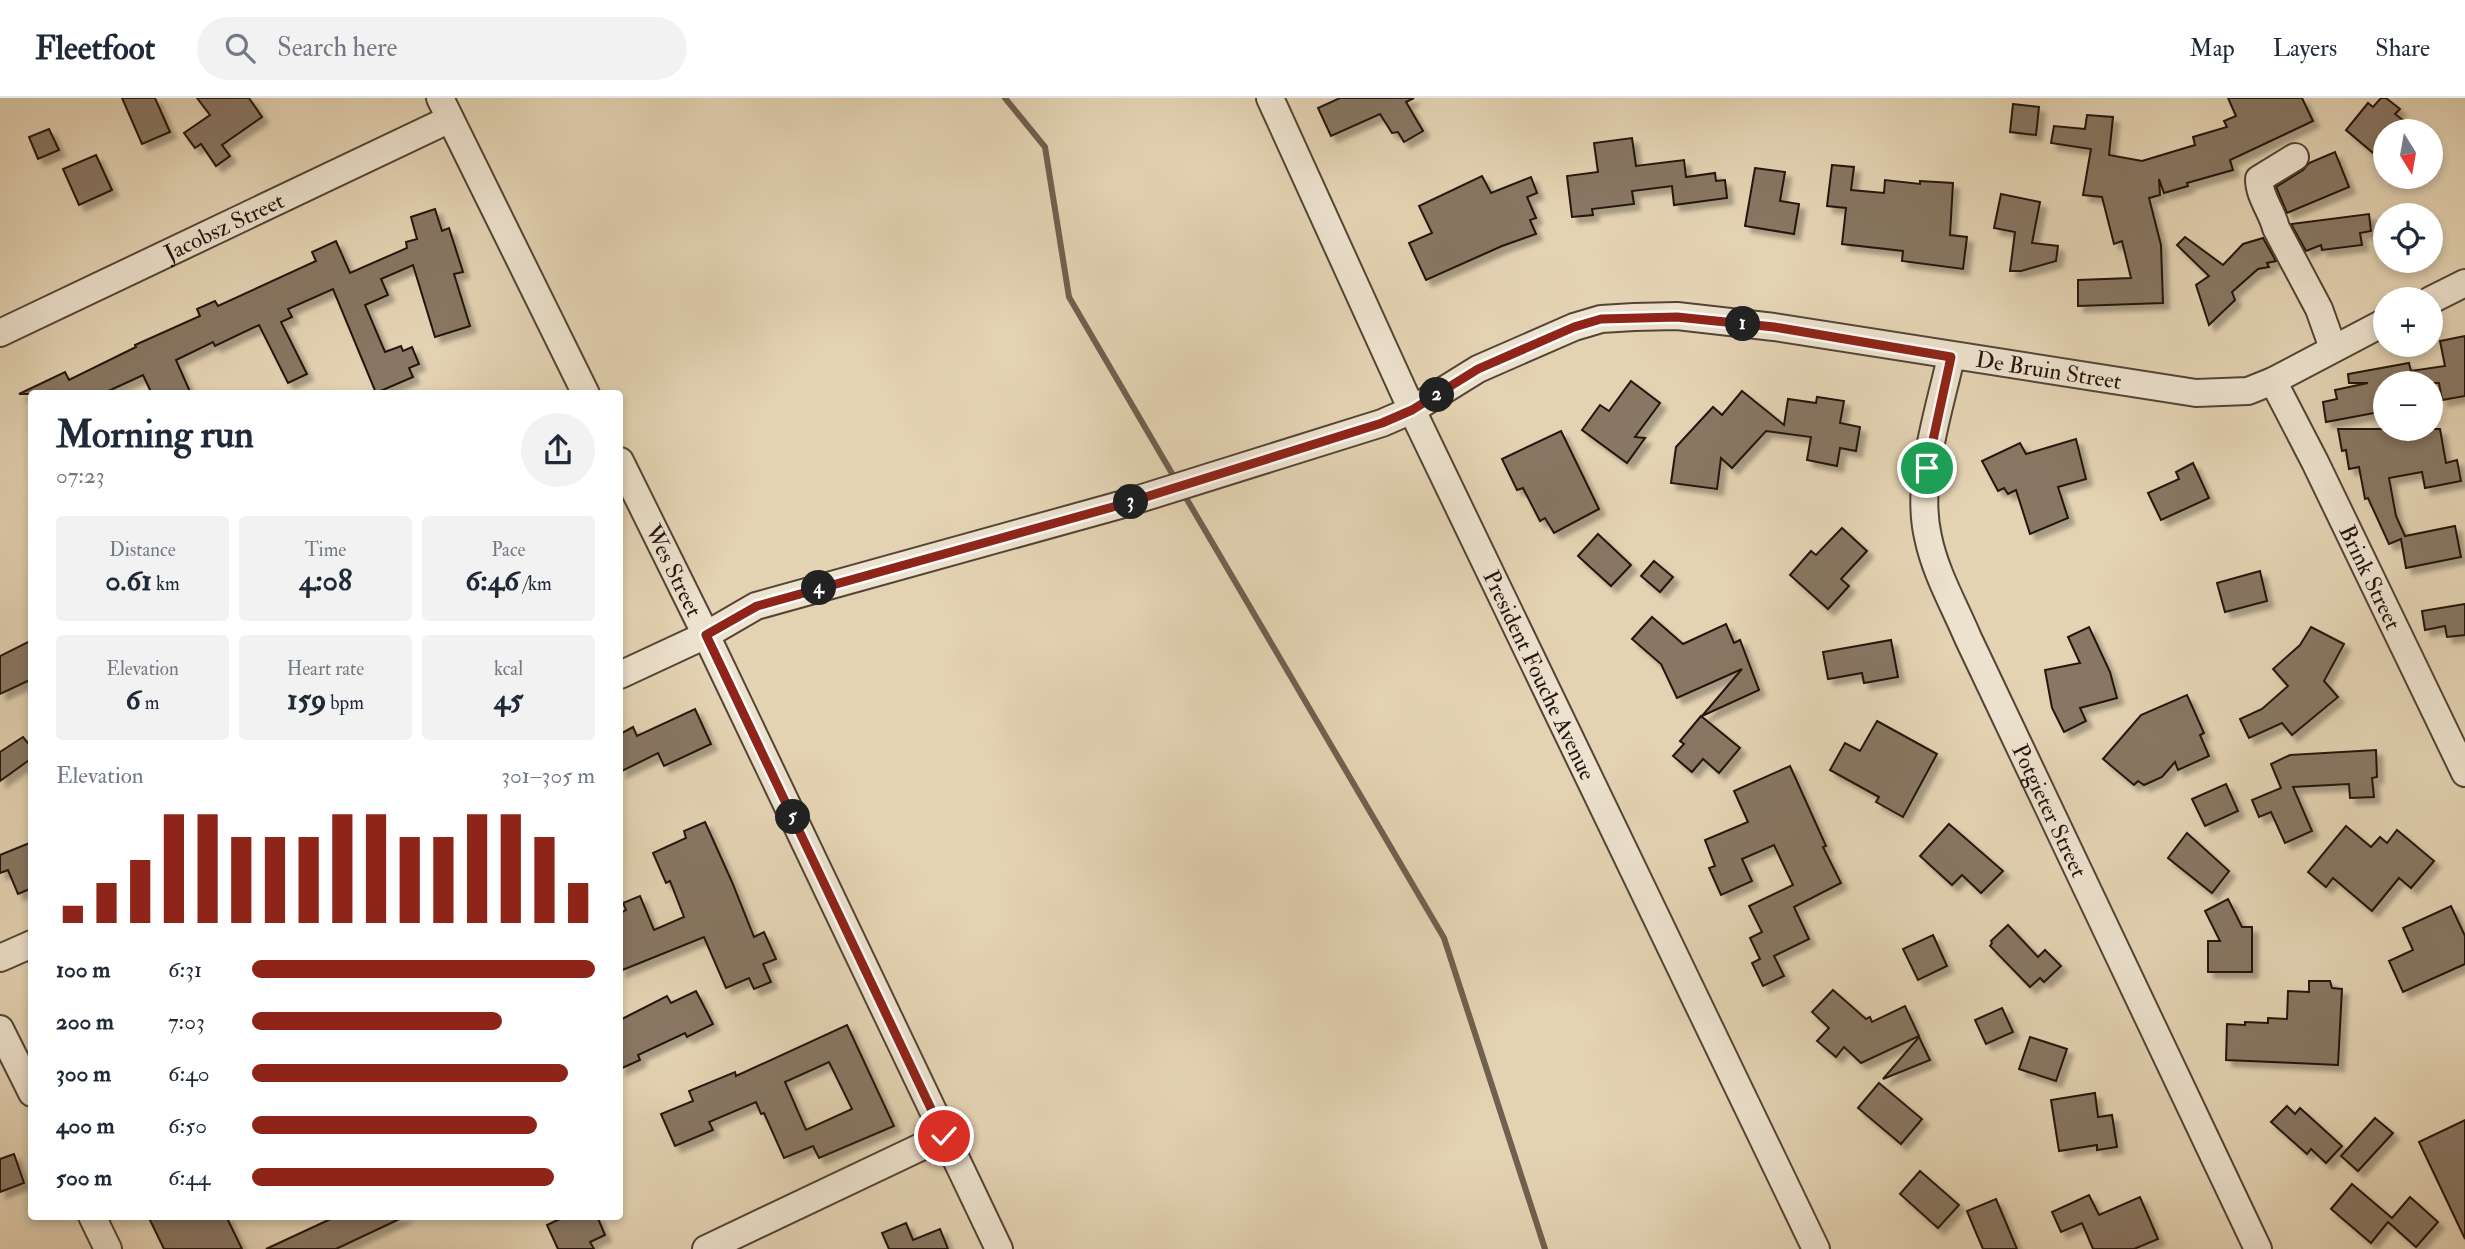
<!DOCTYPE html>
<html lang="en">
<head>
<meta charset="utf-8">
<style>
	body { margin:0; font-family:"IM FELL Double Pica",serif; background:#f2f2f3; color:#1f2937; height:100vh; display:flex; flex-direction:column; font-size:26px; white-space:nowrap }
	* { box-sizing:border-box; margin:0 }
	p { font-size:23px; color:#747a83 }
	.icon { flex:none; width:38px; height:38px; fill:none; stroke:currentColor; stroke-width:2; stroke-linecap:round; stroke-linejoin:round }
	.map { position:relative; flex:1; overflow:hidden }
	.drawer { position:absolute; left:28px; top:292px; width:595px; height:830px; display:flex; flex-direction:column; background:#fff; border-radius:7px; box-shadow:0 4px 10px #0003 }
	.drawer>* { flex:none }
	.needle { width:46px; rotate:169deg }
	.controls { position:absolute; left:2373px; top:21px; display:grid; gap:14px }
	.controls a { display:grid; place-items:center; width:70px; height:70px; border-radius:50%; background:#fff; box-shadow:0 4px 10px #0003; font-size:35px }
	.pin { position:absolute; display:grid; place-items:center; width:60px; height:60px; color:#fff; margin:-30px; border:4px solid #fff; border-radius:50%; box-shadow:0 2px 7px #0007 }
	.km { position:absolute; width:35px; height:35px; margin:-18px; border-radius:50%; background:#222; color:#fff; font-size:19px; line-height:35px; text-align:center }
	.round { display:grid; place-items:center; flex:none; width:74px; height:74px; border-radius:37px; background:#f2f2f3 }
	.headline { display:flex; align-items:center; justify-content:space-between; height:119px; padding:0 28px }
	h1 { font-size:38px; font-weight:700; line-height:52px }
	.metrics { display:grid; grid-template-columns:repeat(3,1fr); gap:10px; height:119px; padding:7px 28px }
	.metrics div { display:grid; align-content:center; border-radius:7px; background:#f2f2f3; text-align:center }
	.metrics b { font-size:30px; font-weight:700 }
	.metrics small { font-size:19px; font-weight:400 }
	.metrics p { font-size:19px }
	.chart { height:196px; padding:14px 28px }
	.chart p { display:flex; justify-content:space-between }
	.chart svg { width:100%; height:126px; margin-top:7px; stroke:#8f2418; stroke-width:6 }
	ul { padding:0 28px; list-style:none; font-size:23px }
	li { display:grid; grid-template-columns:112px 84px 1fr; align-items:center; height:52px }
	li i { height:18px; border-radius:9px; background:#8f2418 }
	header { display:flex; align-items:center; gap:42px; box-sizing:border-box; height:98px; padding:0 35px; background:#fff; border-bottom:2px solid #e0e1e3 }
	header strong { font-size:33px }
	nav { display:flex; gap:38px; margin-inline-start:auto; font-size:24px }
	.search { width:490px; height:63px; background:#f2f2f3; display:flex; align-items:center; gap:18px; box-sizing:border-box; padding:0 24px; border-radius:38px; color:#747a83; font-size:26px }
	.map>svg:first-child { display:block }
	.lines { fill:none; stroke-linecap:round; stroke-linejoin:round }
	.stream { stroke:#70604f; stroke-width:6 }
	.building { fill:#887763; stroke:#24140d; stroke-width:2; fill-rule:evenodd; filter:url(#shadow) }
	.minor-casing { stroke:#544436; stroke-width:30 }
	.minor { stroke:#ede2ce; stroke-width:26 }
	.route-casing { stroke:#fff; stroke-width:14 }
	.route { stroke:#8f2418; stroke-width:9 }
	.labels { text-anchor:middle; stroke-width:7; stroke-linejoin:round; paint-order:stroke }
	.street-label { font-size:23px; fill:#24140d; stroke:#ede2ce }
</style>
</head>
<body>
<header>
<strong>Fleetfoot</strong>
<div class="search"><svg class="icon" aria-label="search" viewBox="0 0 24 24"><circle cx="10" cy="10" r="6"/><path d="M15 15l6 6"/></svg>Search here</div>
<nav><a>Map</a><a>Layers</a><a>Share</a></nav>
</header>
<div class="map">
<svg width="2465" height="1151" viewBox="0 0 2465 1151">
	<defs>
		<filter id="shadow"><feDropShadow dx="6" dy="6" stdDeviation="2" flood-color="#0004"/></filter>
	</defs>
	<rect width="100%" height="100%" fill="#e4d3b3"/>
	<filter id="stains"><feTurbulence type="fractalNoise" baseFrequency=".00286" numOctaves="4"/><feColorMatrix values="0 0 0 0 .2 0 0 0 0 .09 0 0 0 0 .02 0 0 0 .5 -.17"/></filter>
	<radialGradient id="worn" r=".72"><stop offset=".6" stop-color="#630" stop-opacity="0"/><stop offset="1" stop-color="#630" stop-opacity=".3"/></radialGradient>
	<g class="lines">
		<g class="stream">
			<path d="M1005 0 1045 49 1069 199 1177 384"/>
			<path d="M1182 393 1444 840 1545 1151"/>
		</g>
	</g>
	<g class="building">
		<path d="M122 0H155L170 34 142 46Z"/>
		<path d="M197 0H249L262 19 222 47 230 58 216 68 201 46 195 50 184 35 210 17Z"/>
		<path d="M1340 0H1414L1406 4 1423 33 1404 44 1398 34 1392 35 1380 16 1331 38 1318 10Z"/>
		<path d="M2228 0H2302L2313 23 2230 62 2233 72 2187 85 2188 88 2164 95 2159 81 2160 97 2149 100 2161 147 2163 205 2078 208V182L2131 180 2122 143 2114 146 2102 99 2083 97 2091 51 2051 45 2054 28 2085 31 2087 17 2113 19 2109 57 2142 63 2195 47 2193 39 2227 29 2224 23 2236 18Z"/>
		<path d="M2381 0H2386L2400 11 2395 16 2417 33H2385V65L2346 32 2368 5 2373 9Z"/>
		<path d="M2013 6 2039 9 2036 37 2010 34Z"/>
		<path d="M49 31 59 52 38 61 29 39Z"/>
		<path d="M1632 40 1636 68 1684 62 1686 79 1715 75 1716 83 1725 82 1727 100 1674 107 1672 88 1632 93 1634 106 1592 111 1593 117 1572 119 1567 78 1598 74 1594 45Z"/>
		<path d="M2335 54 2349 89 2287 115 2276 89 2303 72 2309 65Z"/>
		<path d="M96 57 112 92 79 107 63 71Z"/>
		<path d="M1832 67 1854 69 1851 92 1884 95 1885 82 1920 86V83L1953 85 1950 137 1967 139 1963 171 1902 163 1903 153 1842 146 1846 110 1827 108Z"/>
		<path d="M1755 70 1785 74 1780 103 1799 106 1794 136 1745 128Z"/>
		<path d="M1482 78 1491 95 1531 79 1537 95 1527 99 1536 120 1530 122 1536 136 1502 148 1426 182 1409 145 1432 135 1419 108Z"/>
		<path d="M2001 96 2040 104 2032 145 2058 148 2056 163 2021 173H2010L2015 134 1994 130Z"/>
		<path d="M435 111 442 133 449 130 463 174 454 176 470 228 435 239 413 167 381 181 388 197 365 207 385 254 401 248 403 253 412 249 419 266 409 270 413 279 376 295 333 191 288 211 292 219 281 224 307 276 288 285 259 227 215 248 213 244 176 262 191 296H152L143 277 102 296H19L65 274 69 282 136 249 135 247 200 218 197 211 215 203 218 208 316 163 312 154 336 143 350 175 407 150 406 144 417 141 411 119Z"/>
		<path d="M2369 116 2371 133 2360 135 2362 147 2322 152 2321 147 2306 153 2291 126Z"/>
		<path d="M2185 139 2223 167 2243 146 2263 140 2276 163 2267 165 2269 169 2258 171 2232 194 2235 202 2209 227 2196 187 2209 178 2177 147Z"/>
		<path d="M2465 238V298L2442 302 2439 285H2385V313L2326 324 2323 304 2337 301 2335 292 2368 285H2349L2348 276 2409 265 2411 273 2445 268 2440 243Z"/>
		<path d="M1631 283 1660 305 1635 339 1645 340 1627 365 1582 332 1600 307 1609 313Z"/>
		<path d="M1742 293 1784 327 1788 301 1816 305 1817 299 1844 303 1840 325 1860 329 1856 353 1840 350 1837 368 1807 362 1811 339 1766 333 1732 370 1721 360 1717 391 1671 385 1676 349 1713 309 1722 317Z"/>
		<path d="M2338 331H2440L2446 365 2457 362 2461 383 2425 390 2422 374 2389 380 2396 418 2405 438 2455 428 2461 459 2406 470 2401 441 2389 446 2368 400 2365 401 2359 369 2349 371 2346 352 2342 353Z"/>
		<path d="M1561 333 1599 411 1554 435 1545 420 1540 423 1523 390 1517 392 1502 361Z"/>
		<path d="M2076 341 2086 381 2058 389 2068 420 2030 436 2016 392 2008 396 2004 390 1998 393 1982 363 2020 345 2026 356Z"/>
		<path d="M2193 365 2209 400 2161 422 2148 395 2179 381 2176 374Z"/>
		<path d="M1842 430 1867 453 1841 481 1849 488 1828 511 1790 477 1811 453 1816 457Z"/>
		<path d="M1598 436 1631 467 1611 488 1578 458Z"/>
		<path d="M1654 463 1673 479 1660 494 1641 478Z"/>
		<path d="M2260 473 2267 503 2225 514 2217 485Z"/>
		<path d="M2465 506V537L2447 539 2445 528 2425 532 2422 513Z"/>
		<path d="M1652 519 1683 546 1726 526 1734 545 1740 542 1759 592 1702 618 1742 571 1677 600 1661 566 1632 541Z"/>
		<path d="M2089 529 2110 574 2117 600 2080 610 2086 623 2064 634 2052 610 2045 572 2080 565 2068 539Z"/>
		<path d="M2311 529 2344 546 2324 583 2338 599 2292 637 2282 625 2249 640 2240 621 2262 611 2288 588 2273 571 2300 547Z"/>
		<path d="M32 542V581L0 596V558Z"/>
		<path d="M1891 542 1898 579 1864 585 1862 575 1828 581 1823 554Z"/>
		<path d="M2187 597 2204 635 2200 637 2209 658 2178 672 2175 664 2162 679 2144 687 2138 683 2134 687 2103 661 2141 617Z"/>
		<path d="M695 611 711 646 664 668 658 655 620 674V636L633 629 637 638Z"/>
		<path d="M1701 618 1740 650 1719 675 1703 661 1692 674 1673 658 1684 646 1680 643Z"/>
		<path d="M1877 623 1937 656 1903 719 1876 704 1879 699 1830 672 1845 645 1860 653Z"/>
		<path d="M23 639 32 650V660L0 683V654Z"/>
		<path d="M2376 652 2377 679 2372 680 2374 699 2350 700 2349 686 2293 689 2312 733 2285 745 2271 714 2259 719 2252 702 2281 690 2271 666 2290 657Z"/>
		<path d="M1790 668 1826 748 1823 749 1841 785 1794 809 1809 841 1774 858 1784 878 1763 888 1752 865 1760 861 1750 840 1762 834 1749 808 1793 787 1774 747 1742 761 1752 783 1721 797 1709 770 1715 768 1705 742 1748 724 1734 693Z"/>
		<path d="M2226 686 2238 713 2205 728 2192 701Z"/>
		<path d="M705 724 732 784 754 839 764 834 776 861 763 866 771 884 754 891 749 880 726 890 704 839 620 873V815L626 812 623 805 640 798 654 832 684 819 670 783 666 785 653 755 686 740 684 733Z"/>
		<path d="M1949 726 2003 773 1981 795 1962 777 1952 787 1920 758Z"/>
		<path d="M2346 728 2371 749 2380 739 2387 745 2397 732 2434 763 2411 790 2399 780 2372 813 2333 780 2326 789 2308 774Z"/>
		<path d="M2187 735 2229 773 2212 795 2168 760Z"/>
		<path d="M32 744V790L18 796 8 772 0 775V757Z"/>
		<path d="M2228 801 2242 829H2252V874H2208V843H2220L2205 813Z"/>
		<path d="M2451 808 2465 838V866L2403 894 2389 863 2413 852 2403 830Z"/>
		<path d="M2008 827 2038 859 2045 852 2061 868 2044 884 2040 880 2030 889 1990 848 1992 845 1991 843Z"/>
		<path d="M1933 837 1947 868 1918 882 1903 851Z"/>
		<path d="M2309 883H2330L2332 890 2342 891 2338 967 2226 962 2227 926 2245 927V924L2268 925V920L2287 921 2288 893 2309 894Z"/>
		<path d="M1833 892 1866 921 1870 919 1872 924 1905 908 1919 938 1861 965 1844 949 1836 959 1817 943 1829 930 1812 914Z"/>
		<path d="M696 893 713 926 687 939 685 935 638 957 640 962 620 971V916L622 921 667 898 671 905Z"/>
		<path d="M2002 910 2013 934 1986 946 1975 922Z"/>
		<path d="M847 927 894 1028 819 1060 813 1048 784 1060 764 1015 761 1016 756 1004 709 1024 713 1032 675 1048 661 1016 693 1003 689 993 735 974 736 978ZM829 964 852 1011 806 1032 785 984Z"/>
		<path d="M1919 939 1930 962 1883 981Z"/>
		<path d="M2030 939 2067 951 2056 983 2019 971Z"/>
		<path d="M1879 985 1922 1021 1901 1046 1858 1010Z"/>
		<path d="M2095 995 2098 1019 2112 1017 2117 1049 2097 1052V1047L2059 1053 2051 1002Z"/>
		<path d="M2287 1008 2295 1016 2300 1010 2342 1048 2326 1065 2311 1051 2307 1056 2271 1024Z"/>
		<path d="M2375 1020 2393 1035 2358 1073 2341 1058Z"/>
		<path d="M2465 1022V1141L2419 1044Z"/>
		<path d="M14 1056 24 1085 0 1094V1061Z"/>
		<path d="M1920 1073 1959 1107 1938 1130 1900 1096Z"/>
		<path d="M2352 1086 2392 1120 2410 1099 2438 1124 2416 1149 2388 1124 2371 1145 2331 1111Z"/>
		<path d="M2089 1097 2099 1117 2140 1099 2158 1141 2134 1151H2093L2082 1125 2061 1134 2052 1114Z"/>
		<path d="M1996 1101 2017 1151H1983L1974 1130 1967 1113Z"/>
		<path d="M148 1118H226L242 1151H164Z"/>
		<path d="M337 1118H406L336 1151H266Z"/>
		<path d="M566 1118H597L605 1137 590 1144 594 1151H558L547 1127Z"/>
		<path d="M906 1125 913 1142 940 1131 948 1151H889L882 1135Z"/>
	</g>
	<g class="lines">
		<g class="minor-casing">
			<g id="minor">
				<path d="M440 0 586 296"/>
				<path id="s1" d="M1270 0 1412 312 1816 1151"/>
				<path d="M2295 59 2259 81C2259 99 2272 113 2276 130L2319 211 2333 250"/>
				<path d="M2431 202 2465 185"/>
				<path id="s2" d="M0 235 450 21"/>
				<path id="s3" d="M1951 259C1939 314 1915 383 1928 439 1935 474 1954 507 1968 540L2258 1151"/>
				<path id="s4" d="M2273 283 2315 364 2465 675"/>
				<path id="s5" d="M620 363 706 537 999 1151"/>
				<path id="s6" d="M620 577 706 537 756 508 1120 407 1382 325 1412 312 1478 271 1574 229 1601 221 1634 219 1677 218 1774 229 2196 295 2248 293 2273 283 2385 224"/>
				<path d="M0 860 32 846"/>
				<path d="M0 931 32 995"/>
				<path d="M92 1118 108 1151"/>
				<path d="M706 1151 944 1038"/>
			</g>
		</g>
		<use href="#minor" class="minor"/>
	</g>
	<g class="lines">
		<g class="route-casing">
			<path id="route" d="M944 1038 706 537 757 508 1120 407 1382 325 1412 312 1478 271 1574 229 1601 221 1677 219 1774 229 1951 259 1927 370"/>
		</g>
		<use href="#route" class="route"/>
	</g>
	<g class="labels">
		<g class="street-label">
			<text dy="8" stroke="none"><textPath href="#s2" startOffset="248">Jacobsz Street</textPath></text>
			<text dy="8" stroke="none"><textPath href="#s6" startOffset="1500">De Bruin Street</textPath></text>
			<text dy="8" stroke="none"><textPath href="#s5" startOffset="122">Wes Street</textPath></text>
			<text dy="8" stroke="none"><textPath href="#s4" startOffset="219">Brink Street</textPath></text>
			<text dy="8" stroke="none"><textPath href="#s1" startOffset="637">President Fouche Avenue</textPath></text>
			<text dy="8" stroke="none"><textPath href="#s3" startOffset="483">Potgieter Street</textPath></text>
		</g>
	</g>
	<rect width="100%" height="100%" filter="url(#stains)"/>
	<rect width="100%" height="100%" fill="url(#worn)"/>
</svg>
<div class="controls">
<a><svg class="needle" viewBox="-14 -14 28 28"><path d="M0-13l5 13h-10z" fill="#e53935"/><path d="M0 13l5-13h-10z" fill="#747a83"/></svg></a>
<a><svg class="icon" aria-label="locate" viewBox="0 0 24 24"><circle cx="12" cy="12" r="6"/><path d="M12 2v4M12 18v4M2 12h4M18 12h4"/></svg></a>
<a>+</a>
<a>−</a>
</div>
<div class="pin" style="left:1927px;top:370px;background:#1e9e55"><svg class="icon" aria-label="arrive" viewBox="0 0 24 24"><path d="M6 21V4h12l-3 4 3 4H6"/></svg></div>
<div class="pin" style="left:944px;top:1038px;background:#d93025"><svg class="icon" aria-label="check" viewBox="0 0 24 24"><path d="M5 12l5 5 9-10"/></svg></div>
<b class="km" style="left:1743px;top:226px">1</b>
<b class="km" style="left:1437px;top:297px">2</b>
<b class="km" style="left:1131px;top:404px">3</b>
<b class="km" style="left:819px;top:490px">4</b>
<b class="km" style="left:793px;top:719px">5</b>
<section class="drawer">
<div class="headline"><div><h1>Morning run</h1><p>07:23</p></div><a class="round"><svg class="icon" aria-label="share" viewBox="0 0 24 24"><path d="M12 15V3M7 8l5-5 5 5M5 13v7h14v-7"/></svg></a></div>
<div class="metrics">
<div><p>Distance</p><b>0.61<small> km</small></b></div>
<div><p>Time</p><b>4:08</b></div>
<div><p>Pace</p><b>6:46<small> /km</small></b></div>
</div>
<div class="metrics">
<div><p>Elevation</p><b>6<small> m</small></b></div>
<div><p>Heart rate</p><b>159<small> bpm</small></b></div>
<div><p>kcal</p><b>45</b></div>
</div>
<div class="chart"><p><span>Elevation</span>301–305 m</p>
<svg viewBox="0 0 160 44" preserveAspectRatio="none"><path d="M5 44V38M15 44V30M25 44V22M35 44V6M45 44V6M55 44V14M65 44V14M75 44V14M85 44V6M95 44V6M105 44V14M115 44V14M125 44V6M135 44V6M145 44V14M155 44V30"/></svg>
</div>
<ul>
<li><b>100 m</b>6:31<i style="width:100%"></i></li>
<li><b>200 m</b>7:03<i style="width:73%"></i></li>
<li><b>300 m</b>6:40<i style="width:92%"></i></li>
<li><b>400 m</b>6:50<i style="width:83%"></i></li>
<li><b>500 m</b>6:44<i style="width:88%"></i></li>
</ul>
</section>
</div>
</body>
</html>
